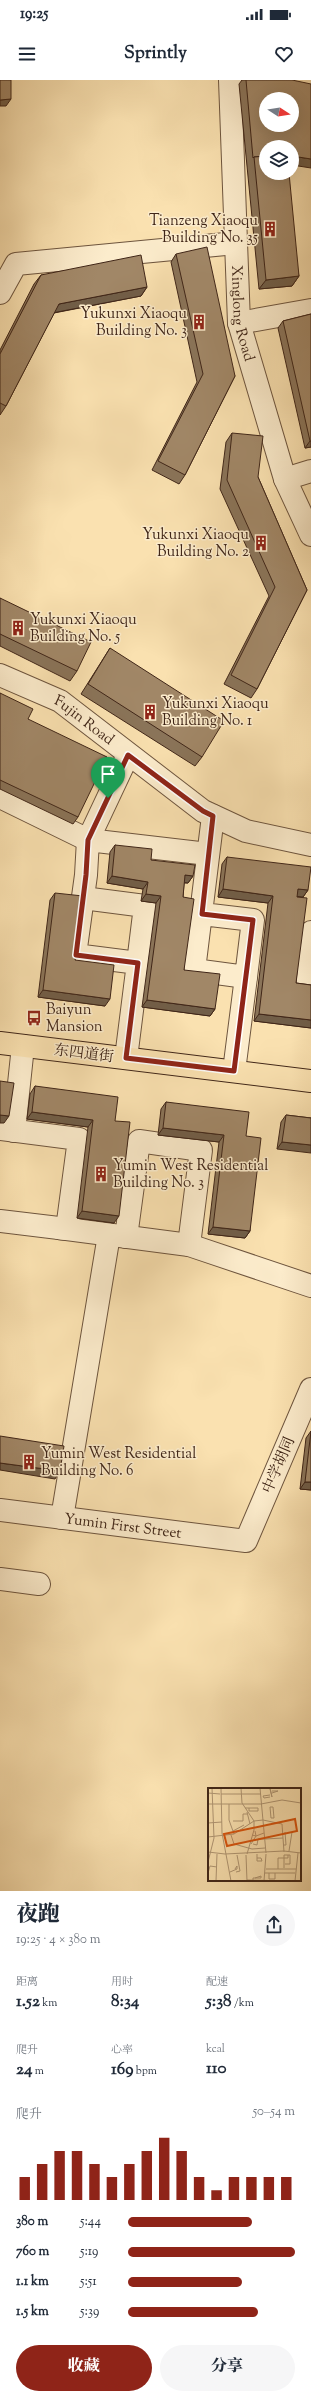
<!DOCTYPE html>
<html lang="zh">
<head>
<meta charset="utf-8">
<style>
	body { margin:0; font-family:"Sorts Mill Goudy","Noto Serif SC",serif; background:#f6f6f7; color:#1f2937; height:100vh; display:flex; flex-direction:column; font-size:15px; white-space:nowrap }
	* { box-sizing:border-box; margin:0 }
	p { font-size:13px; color:#747a83 }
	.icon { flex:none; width:22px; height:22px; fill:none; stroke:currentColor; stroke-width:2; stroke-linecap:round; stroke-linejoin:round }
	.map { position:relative; height:1811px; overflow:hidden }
	.panel { display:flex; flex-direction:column; background:#fff; flex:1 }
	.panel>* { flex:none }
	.needle { width:26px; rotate:102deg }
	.buttons { position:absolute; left:259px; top:12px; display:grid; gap:8px }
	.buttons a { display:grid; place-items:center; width:40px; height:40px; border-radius:50%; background:#fff; box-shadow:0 4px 16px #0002; font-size:20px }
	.pin { position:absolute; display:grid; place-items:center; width:34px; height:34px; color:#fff; margin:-41px -17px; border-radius:50% 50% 50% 0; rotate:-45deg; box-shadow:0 0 4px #0007 }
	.pin .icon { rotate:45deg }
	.round { display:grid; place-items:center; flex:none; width:42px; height:42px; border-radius:21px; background:#f6f6f7 }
	.summary { display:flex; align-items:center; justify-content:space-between; height:68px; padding:0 16px }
	h1 { font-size:22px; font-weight:800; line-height:30px }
	.stats { display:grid; grid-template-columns:repeat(3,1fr); gap:6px; height:68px; padding:4px 16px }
	.stats div { display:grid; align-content:center }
	.stats b { font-size:17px; font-weight:800 }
	.stats small { font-size:11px; font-weight:400 }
	.stats p { font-size:11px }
	.chart { height:112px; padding:8px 16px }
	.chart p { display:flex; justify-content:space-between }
	.chart svg { width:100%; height:72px; margin-top:4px; stroke:#8f2418; stroke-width:6 }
	.primary-button { display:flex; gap:8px; margin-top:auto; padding:8px 16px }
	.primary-button a { flex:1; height:46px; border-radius:24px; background:#8f2418; color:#fff; font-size:16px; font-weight:800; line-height:46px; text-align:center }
	.primary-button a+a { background:#f6f6f7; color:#1f2937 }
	ul { padding:0 16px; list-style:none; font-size:13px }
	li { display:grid; grid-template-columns:64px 48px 1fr; align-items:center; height:30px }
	li i { height:10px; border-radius:5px; background:#8f2418 }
	.status { display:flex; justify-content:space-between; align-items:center; height:28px; padding:0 20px; background:#fff; direction:ltr }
	.status svg { height:11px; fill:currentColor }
	header { display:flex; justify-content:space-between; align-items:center; height:52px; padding:0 16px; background:#fff; font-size:18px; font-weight:800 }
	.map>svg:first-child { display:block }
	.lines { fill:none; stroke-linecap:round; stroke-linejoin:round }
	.minor-casing { stroke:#6e553e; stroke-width:24 }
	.major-casing { stroke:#402618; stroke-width:24 }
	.minor { stroke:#fceccc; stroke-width:22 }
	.major { stroke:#fae1b0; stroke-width:22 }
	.wall { fill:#8a7459; stroke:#402618 }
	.shaded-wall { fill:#715e48; stroke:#402618 }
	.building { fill:#a18767; stroke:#402618; fill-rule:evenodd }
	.route-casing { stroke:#fff; stroke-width:8 }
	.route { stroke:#8f2418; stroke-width:5 }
	.labels { text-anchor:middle; stroke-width:3; stroke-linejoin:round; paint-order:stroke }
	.poi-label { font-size:15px; fill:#402618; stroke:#fceccc; text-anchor:start }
	.street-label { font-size:15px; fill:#402618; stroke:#fceccc }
	.inset-road { fill:none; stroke:#b09673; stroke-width:1 }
	.view { fill:#d7540d; fill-opacity:0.15; stroke:#d7540d; stroke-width:2 }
	.inset-edge { fill:none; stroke:#402618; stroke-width:2 }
</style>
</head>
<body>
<div class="status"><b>19:25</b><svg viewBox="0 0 49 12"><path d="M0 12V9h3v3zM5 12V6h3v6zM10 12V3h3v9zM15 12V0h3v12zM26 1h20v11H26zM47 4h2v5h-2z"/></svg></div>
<header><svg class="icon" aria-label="menu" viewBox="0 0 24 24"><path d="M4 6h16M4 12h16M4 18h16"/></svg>Sprintly<svg class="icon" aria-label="heart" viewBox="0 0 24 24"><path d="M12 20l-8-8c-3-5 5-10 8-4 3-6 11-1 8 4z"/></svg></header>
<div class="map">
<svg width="311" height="1811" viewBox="0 0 311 1811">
	<rect width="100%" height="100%" fill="#fae1b0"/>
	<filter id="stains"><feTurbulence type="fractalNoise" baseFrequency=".005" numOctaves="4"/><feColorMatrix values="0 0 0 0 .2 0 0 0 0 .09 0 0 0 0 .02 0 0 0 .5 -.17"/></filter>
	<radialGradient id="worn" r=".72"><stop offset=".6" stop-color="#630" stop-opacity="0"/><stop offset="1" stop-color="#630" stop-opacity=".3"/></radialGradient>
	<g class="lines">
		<g class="minor-casing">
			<g id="minor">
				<path id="s1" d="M230 0 239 243 285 399 311 455"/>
				<path d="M0 213 16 184 236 163"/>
				<path d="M239 243 311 230"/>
				<path d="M285 399 311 391"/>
				<path id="s2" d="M0 595 60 621 203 731 246 751 311 765"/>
				<path d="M0 717 88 760 128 675"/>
				<path d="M83 818 145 826 138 883"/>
				<path d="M202 834 253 840 246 897 194 890 213 736"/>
				<path d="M311 852 305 904H311"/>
				<path d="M126 978 138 883 75 875 86 795 88 760 208 774"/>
				<path d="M234 991 246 897"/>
				<path d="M0 1049 79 1059 67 1149 0 1141"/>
				<path d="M14 1051 23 966"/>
				<path d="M59 1148 189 1165 311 1206"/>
				<path d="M126 1157 139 1061 201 1070 189 1165"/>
				<path id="s3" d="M0 1430 246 1461 311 1309"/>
				<path d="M62 1438 109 1155"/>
				<path d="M0 1499 39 1504"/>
			</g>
		</g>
		<g class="major-casing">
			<path id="major" d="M0 963 311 1001"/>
		</g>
		<use href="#minor" class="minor"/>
		<use href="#major" class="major"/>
	</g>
	<g class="wall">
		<path d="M242 0H292L266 67 299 196 292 206 259 209 239 4Z"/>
		<path d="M176 174 235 296 185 395 179 404 152 390 197 302 171 182Z"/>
		<path d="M41 195 147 207 141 216 54 233 6 326 0 335V270L34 204Z"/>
		<path d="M311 234V367L305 368 278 248 283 241Z"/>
		<path d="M232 353 258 397 307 510 257 609 251 618 224 604 269 516 220 409 226 362Z"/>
		<path d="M0 518 77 591 70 601 0 566Z"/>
		<path d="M110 568 202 677 195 686 81 614Z"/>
		<path d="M0 613 28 639 78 737 73 744 0 709Z"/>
		<path d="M115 765 151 780 193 796 188 803H184L183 817 184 890 215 929 210 936 142 927 156 823 141 821 143 809 107 803 110 772Z"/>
		<path d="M227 777 308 810 303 817 296 903 311 905V948L254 941 268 823 218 817 222 784Z"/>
		<path d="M55 813 75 880 105 926 38 917 50 820Z"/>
		<path d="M35 1006 115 1041 114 1143 77 1138 88 1047 27 1039 30 1014Z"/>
		<path d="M166 1022 246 1056 250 1151 245 1158 208 1154 219 1062 158 1055 161 1029Z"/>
		<path d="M286 1035 311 1038 277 1069 281 1042Z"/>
		<path d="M311 1351V1410L300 1409 306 1358Z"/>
	</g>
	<g class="shaded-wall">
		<path d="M11 19 6 26H0V20Z"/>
		<path d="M292 76 311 79V88L292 85Z"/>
		<path d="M299 196 292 206 259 209 266 200Z"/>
		<path d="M147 207 141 216 52 233 59 224Z"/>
		<path d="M310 361H311V367L305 368Z"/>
		<path d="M185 795 193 796 188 803 180 802Z"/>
		<path d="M112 796 148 802 143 809 107 803Z"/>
		<path d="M223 809 273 816 268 823 218 817Z"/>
		<path d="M298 809 308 810 303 817 293 816Z"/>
		<path d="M146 814 161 816 156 823 141 821Z"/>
		<path d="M43 910 110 919 105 926 38 917Z"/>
		<path d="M147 920 215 929 210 936 142 927Z"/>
		<path d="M259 934 311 940V948L254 941Z"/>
		<path d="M32 1032 93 1040 88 1047 27 1039Z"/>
		<path d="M0 1035 9 1036 4 1043H0Z"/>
		<path d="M163 1048 224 1055 219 1062 158 1055Z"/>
		<path d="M282 1062 311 1065V1073L277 1069Z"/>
		<path d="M82 1131 119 1136 114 1143 77 1138Z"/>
		<path d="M213 1147 250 1151 245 1158 208 1154Z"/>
		<path d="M0 1383 60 1391 55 1399 0 1390Z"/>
		<path d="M305 1402H311V1410L300 1409Z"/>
	</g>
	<g class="building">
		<path d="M0 0H11V19L0 20Z"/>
		<path d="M246 0H292L311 4V79L292 76V67H266V76L254 77 253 78ZM266 19H292V45H266Z"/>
		<path d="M266 76V93H289L299 196 266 200 254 77Z"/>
		<path d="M207 167 235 296 185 395 158 381 203 294 176 174Z"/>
		<path d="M141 175 147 207 59 224 6 326 0 323V274L41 195Z"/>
		<path d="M311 234V361H310L283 241Z"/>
		<path d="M232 353 263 356 258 397 307 510 257 609 231 595 275 507 227 400Z"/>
		<path d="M0 518 91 562 77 591 0 554Z"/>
		<path d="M110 568 224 641 202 677 88 604Z"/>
		<path d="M0 613 33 629 28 639 107 677 78 737 0 700Z"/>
		<path d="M115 765 152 769 151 780 195 785 193 796 185 795 183 817 194 819 184 890 220 894 215 929 147 920 161 816 146 814 148 802 112 796Z"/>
		<path d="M227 777 311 787 308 810 298 809 297 817 307 818 296 903 311 905V940L259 934 273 816 223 809Z"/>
		<path d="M55 813 83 816 75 880 114 885 110 919 43 910Z"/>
		<path d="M0 1001 14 1003 9 1036 0 1035Z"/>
		<path d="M35 1006 118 1017 115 1041 130 1042 119 1136 82 1131 93 1040 32 1032Z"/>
		<path d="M166 1022 249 1032 246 1056 261 1058 250 1151 213 1147 224 1055 163 1048Z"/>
		<path d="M286 1035 311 1038V1065L282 1062Z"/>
		<path d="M311 1351V1402H305Z"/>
		<path d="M0 1356 64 1366 60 1391 0 1383Z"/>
	</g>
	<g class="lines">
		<g class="route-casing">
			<path id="route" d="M128 675 203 731 213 736 202 834 253 840 234 991 126 978 138 883 76 875 86 795 88 760Z"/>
		</g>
		<use href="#route" class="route"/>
	</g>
	<defs>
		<g id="building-bare" transform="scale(1.2)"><path d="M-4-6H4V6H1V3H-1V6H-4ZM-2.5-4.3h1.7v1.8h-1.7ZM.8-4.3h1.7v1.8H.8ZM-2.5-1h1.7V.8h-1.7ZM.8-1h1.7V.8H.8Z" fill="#8f2418" stroke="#fceccc" stroke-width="2.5" paint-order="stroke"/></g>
		<g id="bus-bare" transform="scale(1.2)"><path d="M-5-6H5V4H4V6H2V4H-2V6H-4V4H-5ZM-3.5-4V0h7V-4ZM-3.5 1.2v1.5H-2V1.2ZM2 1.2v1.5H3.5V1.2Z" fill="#8f2418" stroke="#fceccc" stroke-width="2.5" paint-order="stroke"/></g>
	</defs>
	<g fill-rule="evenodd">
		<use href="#building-bare" x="270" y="149"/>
		<use href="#building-bare" x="199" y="242"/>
		<use href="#building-bare" x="261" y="463"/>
		<use href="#building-bare" x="18" y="548"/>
		<use href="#building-bare" x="150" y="632"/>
		<use href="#bus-bare" x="34" y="938"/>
		<use href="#building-bare" x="101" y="1094"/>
		<use href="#building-bare" x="29" y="1382"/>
	</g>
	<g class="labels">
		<g class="poi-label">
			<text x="258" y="145" text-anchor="end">Tianzeng Xiaoqu<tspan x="258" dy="17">Building No. 35</tspan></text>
			<text x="187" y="238" text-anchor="end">Yukunxi Xiaoqu<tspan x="187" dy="17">Building No. 3</tspan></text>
			<text x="249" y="459" text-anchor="end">Yukunxi Xiaoqu<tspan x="249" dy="17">Building No. 2</tspan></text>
			<text x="30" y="544">Yukunxi Xiaoqu<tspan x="30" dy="17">Building No. 5</tspan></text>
			<text x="162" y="628">Yukunxi Xiaoqu<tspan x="162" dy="17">Building No. 1</tspan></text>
			<text x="46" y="934">Baiyun<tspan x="46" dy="17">Mansion</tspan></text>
			<text x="113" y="1090">Yumin West Residential<tspan x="113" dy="17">Building No. 3</tspan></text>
			<text x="41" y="1378">Yumin West Residential<tspan x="41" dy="17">Building No. 6</tspan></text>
		</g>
		<g class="street-label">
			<text dy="5" stroke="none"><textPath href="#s1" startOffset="234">Xinglong Road</textPath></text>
			<text dy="5" stroke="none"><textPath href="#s2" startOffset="96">Fujin Road</textPath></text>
			<text transform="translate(84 973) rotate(7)" y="5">东四道街</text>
			<text transform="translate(278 1385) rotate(-67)" y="5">中学胡同</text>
			<text dy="5" stroke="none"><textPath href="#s3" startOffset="124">Yumin First Street</textPath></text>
		</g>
	</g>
	<g transform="translate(208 1708)">
		<rect width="93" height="93" fill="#fae1b0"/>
		<path class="inset-road" d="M4 0 6 50M13 0 14 45 23 93M33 0 34 15 46 33V42L39 66M52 0 58 65M62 1 64 9 62 0M0 5 12 6M64 5 70 3H64M13 6H53M62 9 56 10 55 8 62 7M0 16H53L74 12 93 15M21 16V32L26 46M62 19H65L66 30H63ZM37 20H50V23H41V20M39 24 42 36M25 33H35V26H39M0 35 14 34M25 43 36 37M47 43 48 48 56 45M23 47 26 56 44 61 57 60M0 49 26 46 46 33 55 32 74 36 76 64M57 51 75 50M43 56 48 48 44 47M45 56 49 57 50 51H57M76 57H78L77 44M81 63 84 44M0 64 17 66 76 63 93 65M49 66V73H54L53 70H49M38 67 39 93M0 74 6 50M76 80V67H82V76H77M58 81H88M70 81V70H80V67M22 84 29 81V78L27 81M28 84 32 83 29 67M0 85 2 78 9 79M57 85H87M61 85V91H67V85M39 92 84 93M45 92V90H53V88L47 90M8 93 9 66M56 93 58 66M87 93 90 65"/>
		<path class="view" d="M87 31 89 43 19 58 16 46Z"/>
		<rect width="93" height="93" class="inset-edge"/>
	</g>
	<rect width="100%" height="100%" filter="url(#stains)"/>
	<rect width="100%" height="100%" fill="url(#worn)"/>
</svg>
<div class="buttons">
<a><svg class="needle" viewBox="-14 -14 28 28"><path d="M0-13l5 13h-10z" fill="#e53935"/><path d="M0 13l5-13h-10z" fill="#747a83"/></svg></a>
<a><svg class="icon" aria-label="layers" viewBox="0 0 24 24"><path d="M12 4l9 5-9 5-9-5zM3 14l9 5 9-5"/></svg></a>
</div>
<div class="pin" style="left:108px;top:718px;background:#1e9e55"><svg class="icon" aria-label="arrive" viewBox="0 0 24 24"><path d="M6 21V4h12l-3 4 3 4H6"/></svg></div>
</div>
<section class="panel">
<div class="summary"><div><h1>夜跑</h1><p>19:25 · 4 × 380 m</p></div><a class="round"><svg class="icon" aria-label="share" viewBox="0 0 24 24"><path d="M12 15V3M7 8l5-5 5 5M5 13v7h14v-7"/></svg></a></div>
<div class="stats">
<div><p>距离</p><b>1.52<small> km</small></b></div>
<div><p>用时</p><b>8:34</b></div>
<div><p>配速</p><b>5:38<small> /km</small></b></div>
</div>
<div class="stats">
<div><p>爬升</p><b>24<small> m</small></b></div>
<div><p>心率</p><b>169<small> bpm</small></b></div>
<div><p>kcal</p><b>110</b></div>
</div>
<div class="chart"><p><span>爬升</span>50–54 m</p>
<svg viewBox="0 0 160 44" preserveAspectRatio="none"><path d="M5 44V30M15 44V22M25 44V14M35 44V14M45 44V22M55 44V30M65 44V22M75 44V14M85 44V6M95 44V14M105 44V30M115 44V38M125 44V30M135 44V30M145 44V30M155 44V30"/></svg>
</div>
<ul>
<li><b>380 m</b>5:44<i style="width:74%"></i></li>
<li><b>760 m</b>5:19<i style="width:100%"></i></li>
<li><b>1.1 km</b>5:51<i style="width:68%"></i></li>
<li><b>1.5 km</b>5:39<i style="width:78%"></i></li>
</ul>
<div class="primary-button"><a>收藏</a><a>分享</a></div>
</section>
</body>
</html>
